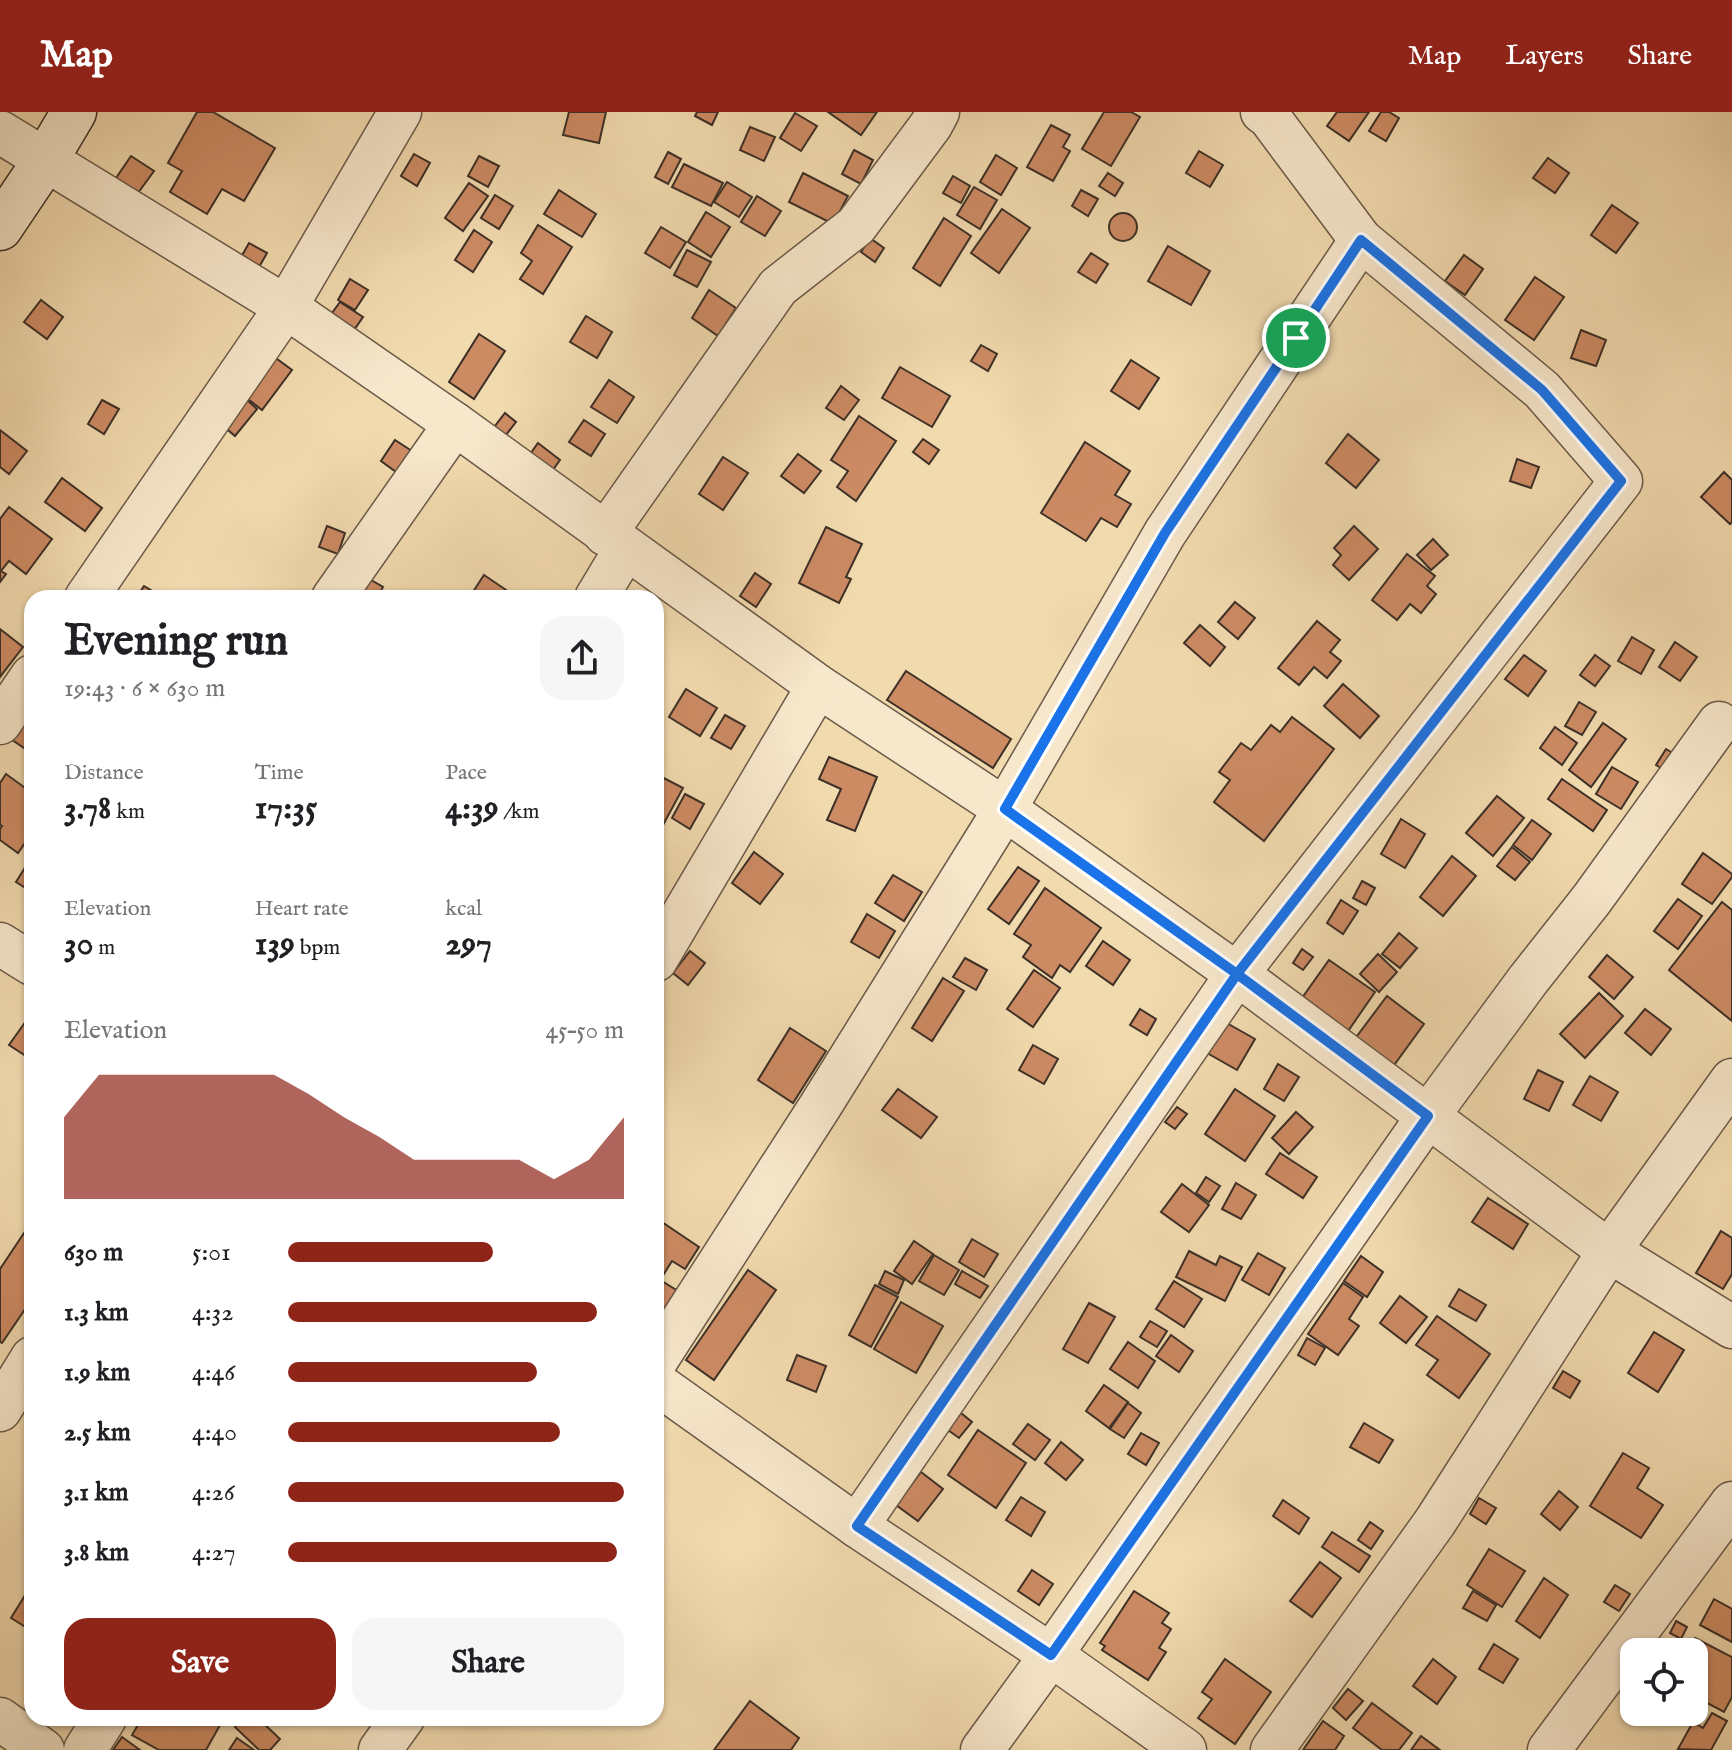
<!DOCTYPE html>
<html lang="en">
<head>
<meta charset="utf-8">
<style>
	body { margin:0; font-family:"IM FELL English",serif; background:#f6f6f6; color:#202124; height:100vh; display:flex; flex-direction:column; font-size:30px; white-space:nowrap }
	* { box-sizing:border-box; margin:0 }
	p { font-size:26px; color:#757577 }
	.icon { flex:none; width:44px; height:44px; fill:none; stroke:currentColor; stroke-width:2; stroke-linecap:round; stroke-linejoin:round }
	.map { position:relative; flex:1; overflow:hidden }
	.panel { position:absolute; left:24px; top:478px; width:640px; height:1136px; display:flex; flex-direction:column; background:#fff; border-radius:24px; box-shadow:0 2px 6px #0004 }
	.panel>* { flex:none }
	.tools { position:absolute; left:1620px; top:1526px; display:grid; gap:16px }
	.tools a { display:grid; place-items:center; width:88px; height:88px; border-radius:16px; background:#fff; box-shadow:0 2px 6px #0004; font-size:40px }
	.pin { position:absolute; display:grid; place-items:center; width:68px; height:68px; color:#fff; margin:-34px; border:4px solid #fff; border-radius:50%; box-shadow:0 2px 8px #0007 }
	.round { display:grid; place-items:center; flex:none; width:84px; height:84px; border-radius:24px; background:#f6f6f6 }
	.headline { display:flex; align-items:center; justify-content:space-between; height:136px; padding:0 40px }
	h1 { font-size:44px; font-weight:800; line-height:60px }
	.figures { display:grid; grid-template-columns:repeat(3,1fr); gap:12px; height:136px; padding:8px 40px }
	.figures div { display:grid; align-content:center }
	.figures b { font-size:34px; font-weight:800 }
	.figures small { font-size:22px; font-weight:400 }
	.figures p { font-size:22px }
	.chart { height:224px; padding:16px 40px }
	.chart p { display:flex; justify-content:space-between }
	.chart svg { width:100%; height:144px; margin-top:8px; fill:#8f2418; opacity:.7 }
	.button { display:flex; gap:16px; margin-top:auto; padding:16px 40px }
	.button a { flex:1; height:92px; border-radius:24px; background:#8f2418; color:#fff; font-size:32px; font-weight:800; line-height:92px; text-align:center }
	.button a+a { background:#f6f6f6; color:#202124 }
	ul { padding:0 40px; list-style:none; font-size:26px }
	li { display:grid; grid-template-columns:128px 96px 1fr; align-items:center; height:60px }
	li i { height:20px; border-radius:10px; background:#8f2418 }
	header { display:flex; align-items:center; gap:48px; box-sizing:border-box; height:112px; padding:0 40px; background:#8f2418; color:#fff }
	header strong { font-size:38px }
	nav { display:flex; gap:44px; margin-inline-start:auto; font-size:28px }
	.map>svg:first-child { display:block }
	.building { fill:#cd8b64; stroke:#3c3027; stroke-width:2 }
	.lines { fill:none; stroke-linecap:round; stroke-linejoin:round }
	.street-casing { stroke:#6a5a49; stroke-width:45 }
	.secondary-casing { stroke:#3c3027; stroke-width:47 }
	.street { stroke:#f7e7cb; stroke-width:42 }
	.secondary { stroke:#f7e7cb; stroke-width:44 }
	.route-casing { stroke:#fff; stroke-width:16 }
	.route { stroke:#1a73e8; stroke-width:10 }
</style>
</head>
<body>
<header>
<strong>Map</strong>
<nav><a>Map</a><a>Layers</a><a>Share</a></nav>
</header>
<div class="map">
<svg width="1732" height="1638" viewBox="0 0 1732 1638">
	<rect width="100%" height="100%" fill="#f2daaf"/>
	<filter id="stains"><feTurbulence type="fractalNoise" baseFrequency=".0025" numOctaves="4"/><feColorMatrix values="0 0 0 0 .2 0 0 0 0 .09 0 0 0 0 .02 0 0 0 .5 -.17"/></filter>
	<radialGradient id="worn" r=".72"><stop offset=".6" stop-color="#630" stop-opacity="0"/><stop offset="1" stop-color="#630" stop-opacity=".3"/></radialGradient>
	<g class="building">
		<path d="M197 0H213L275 36 244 89 222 77 207 102 170 80 182 59 168 51Z"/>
		<path d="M569 0H606L599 31 563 23Z"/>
		<path d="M697 0H718L712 13 695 4Z"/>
		<path d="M828 0H877L861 23Z"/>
		<path d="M1104 0H1131L1140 5 1111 54 1082 37Z"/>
		<path d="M1337 0H1369L1349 29 1327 14Z"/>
		<path d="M1381 0H1389L1399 6 1386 29 1369 19Z"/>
		<path d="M795 1 817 14 801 39 780 26Z"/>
		<path d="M1051 13 1070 23 1063 35 1070 39 1053 69 1027 55Z"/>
		<path d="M750 15 775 25 764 49 740 38Z"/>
		<path d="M854 38 873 48 861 72 842 62Z"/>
		<path d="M1199 39 1223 53 1210 75 1186 61Z"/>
		<path d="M668 40 681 47 668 72 655 65Z"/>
		<path d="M414 42 430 51 417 74 401 64Z"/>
		<path d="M996 43 1017 56 1001 83 980 70Z"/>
		<path d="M131 44 154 59 138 81 116 66Z"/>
		<path d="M479 44 499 54 488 75 468 64Z"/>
		<path d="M1548 46 1569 61 1555 81 1533 66Z"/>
		<path d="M684 52 723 71 711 94 672 75Z"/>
		<path d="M803 61 848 84 833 112 789 90Z"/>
		<path d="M1108 61 1123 71 1115 84 1099 74Z"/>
		<path d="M953 64 970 74 961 91 943 81Z"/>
		<path d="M727 70 752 85 739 105 714 90Z"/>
		<path d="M469 71 488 84 463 119 445 106Z"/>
		<path d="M974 75 997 88 980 117 957 103Z"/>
		<path d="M559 78 596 102 582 125 544 102Z"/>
		<path d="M1081 78 1098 87 1088 104 1072 94Z"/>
		<path d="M495 83 513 94 499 117 481 106Z"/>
		<path d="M757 84 781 99 765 124 741 110Z"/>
		<path d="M1612 93 1638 111 1616 141 1591 123Z"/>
		<path d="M1002 97 1030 116 999 161 971 141Z"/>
		<path d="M706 100 730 115 711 145 688 130Z"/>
		<circle cx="1123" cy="115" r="14"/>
		<path d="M944 106 971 124 940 174 913 156Z"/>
		<path d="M538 113 572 135 543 182 520 167 532 149 521 141Z"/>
		<path d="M661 115 686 130 670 156 645 141Z"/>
		<path d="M474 118 492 130 473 160 455 148Z"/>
		<path d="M870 126 884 136 875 150 861 140Z"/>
		<path d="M249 131 267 141 258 157 240 147Z"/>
		<path d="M1168 134 1210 159 1191 193 1148 169Z"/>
		<path d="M687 138 711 150 697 175 674 163Z"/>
		<path d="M1091 141 1108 152 1096 171 1078 160Z"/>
		<path d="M1464 143 1483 157 1465 183 1445 169Z"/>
		<path d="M1535 165 1564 185 1534 228 1505 208Z"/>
		<path d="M350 167 368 178 355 198 338 188Z"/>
		<path d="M709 178 736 196 718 224 692 206Z"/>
		<path d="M41 188 63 205 47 227 24 210Z"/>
		<path d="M340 190 363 205 352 221 329 205Z"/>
		<path d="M586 204 612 220 597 246 570 230Z"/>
		<path d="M1581 218 1606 228 1596 254 1571 246Z"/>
		<path d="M479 222 505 239 474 287 449 270Z"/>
		<path d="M981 233 997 242 988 259 971 249Z"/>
		<path d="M273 244 292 258 262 298 244 284Z"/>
		<path d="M1131 248 1159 266 1139 297 1111 279Z"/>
		<path d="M900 255 950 284 932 315 882 286Z"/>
		<path d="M609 268 634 285 617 311 591 295Z"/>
		<path d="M841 274 859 288 844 308 826 296Z"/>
		<path d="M244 285 257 297 235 324 222 313Z"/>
		<path d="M102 288 119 297 104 322 88 312Z"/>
		<path d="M505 301 516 310 502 328 491 319Z"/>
		<path d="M859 304 896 329 856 389 837 375 848 359 831 348Z"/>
		<path d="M584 308 605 322 591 344 569 330Z"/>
		<path d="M0 318 27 339 9 362 0 355Z"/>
		<path d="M1348 322 1379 348 1356 376 1326 351Z"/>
		<path d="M923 327 939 338 929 352 913 340Z"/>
		<path d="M395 328 418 343 403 365 381 349Z"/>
		<path d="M1085 330 1130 359 1115 383 1131 392 1117 415 1101 406 1086 429 1041 401Z"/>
		<path d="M538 331 560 348 550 362 528 345Z"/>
		<path d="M798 342 821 359 804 381 781 364Z"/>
		<path d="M723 345 748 361 723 398 699 382Z"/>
		<path d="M1517 347 1539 355 1531 376 1510 369Z"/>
		<path d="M1724 360 1732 368V410L1730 412 1701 385Z"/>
		<path d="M62 366 102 396 85 419 45 390Z"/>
		<path d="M9 395 52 427 26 462 9 449 1 459 6 462 0 470V407Z"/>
		<path d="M327 414 345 421 338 442 319 435Z"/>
		<path d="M1354 414 1378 437 1349 468 1333 453 1341 443 1334 436Z"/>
		<path d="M826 415 862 432 846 465 851 467 839 491 799 471Z"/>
		<path d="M1433 427 1448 443 1431 458 1417 443Z"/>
		<path d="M1407 442 1435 464 1427 474 1436 482 1421 501 1410 492 1397 508 1372 488Z"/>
		<path d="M755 461 771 472 756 495 740 484Z"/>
		<path d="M484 463 518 486H469Z"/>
		<path d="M364 464 383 475 377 486H352Z"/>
		<path d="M144 474 164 486H136Z"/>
		<path d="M1235 490 1255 506 1238 527 1218 510Z"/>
		<path d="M1317 509 1340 528 1330 540 1341 549 1327 566 1314 555 1299 573 1278 556Z"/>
		<path d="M1200 513 1225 535 1210 554 1184 531Z"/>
		<path d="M0 517 23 535 0 565Z"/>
		<path d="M1632 525 1654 538 1641 562 1618 549Z"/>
		<path d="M1675 530 1697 545 1680 569 1659 555Z"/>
		<path d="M1524 543 1546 559 1528 584 1505 567Z"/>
		<path d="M1595 543 1610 554 1595 574 1580 563Z"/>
		<path d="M906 559 1011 627 993 656 887 588Z"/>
		<path d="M1343 572 1379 604 1360 626 1324 594Z"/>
		<path d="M686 577 717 596 700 624 669 605Z"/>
		<path d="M32 579V630L27 638 2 621Z"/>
		<path d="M1579 590 1596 600 1582 623 1565 614Z"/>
		<path d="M725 603 745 614 731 637 711 626Z"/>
		<path d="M1292 605 1334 637 1264 729 1214 690 1230 668 1219 660 1241 631 1251 638 1271 613 1280 620Z"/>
		<path d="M1603 611 1626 627 1591 675 1569 658Z"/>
		<path d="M1555 615 1577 631 1562 653 1540 636Z"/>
		<path d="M1666 637 1676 643 1666 659 1656 653Z"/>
		<path d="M829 645 877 665 855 719 827 708 841 677 819 667Z"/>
		<path d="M1612 655 1638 670 1621 697 1596 682Z"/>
		<path d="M6 662 32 681V721L18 741 0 728V717L2 714 0 713V671Z"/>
		<path d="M656 662 683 676 656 726Z"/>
		<path d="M1562 667 1607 698 1593 719 1548 687Z"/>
		<path d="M685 682 704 692 690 717 672 706Z"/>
		<path d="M1497 684 1524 706 1493 744 1466 721Z"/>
		<path d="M1401 707 1425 722 1405 756 1381 742Z"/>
		<path d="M1532 708 1551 722 1532 748 1513 733Z"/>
		<path d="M1512 735 1530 750 1515 768 1497 754Z"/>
		<path d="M754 740 783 762 760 792 732 771Z"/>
		<path d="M1703 741 1732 762V765L1712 792 1682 772Z"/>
		<path d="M1452 744 1476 764 1443 804 1420 785Z"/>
		<path d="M31 746 32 747V780L16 770Z"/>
		<path d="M1018 755 1039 769 1009 812 988 797Z"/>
		<path d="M893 763 922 780 904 809 875 791Z"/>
		<path d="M1362 769 1375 776 1366 793 1353 786Z"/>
		<path d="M1045 776 1101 816 1070 860 1060 853 1052 866 1023 845 1031 833 1014 822Z"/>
		<path d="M1678 787 1702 804 1678 837 1654 819Z"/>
		<path d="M1341 788 1358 799 1343 822 1327 811Z"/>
		<path d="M1722 790 1732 798V909L1669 858Z"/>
		<path d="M867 802 895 819 879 846 851 830Z"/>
		<path d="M1399 821 1417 836 1400 856 1382 842Z"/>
		<path d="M1103 829 1130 848 1113 873 1086 854Z"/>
		<path d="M1302 837 1313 845 1303 858 1293 851Z"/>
		<path d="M690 839 705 851 688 873 673 861Z"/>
		<path d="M1378 842 1397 860 1379 880 1360 862Z"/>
		<path d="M1607 843 1633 865 1614 887 1589 865Z"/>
		<path d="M965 846 987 858 976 878 953 865Z"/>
		<path d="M1329 848 1375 880 1344 925 1297 893Z"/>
		<path d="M1034 858 1060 876 1033 915 1007 897Z"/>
		<path d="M943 866 964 879 932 929 912 916Z"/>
		<path d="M1599 881 1623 904 1585 946 1560 922Z"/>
		<path d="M1387 884 1424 912 1389 960 1351 932Z"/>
		<path d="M1140 897 1156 907 1147 923 1130 913Z"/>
		<path d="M1645 897 1671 917 1651 943 1625 921Z"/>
		<path d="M26 909 32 913V948L9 933Z"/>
		<path d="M1225 910 1255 927 1237 958 1207 941Z"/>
		<path d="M790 916 826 939 793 991 758 968Z"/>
		<path d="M1033 933 1058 947 1044 972 1019 958Z"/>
		<path d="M1278 952 1299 965 1284 989 1264 977Z"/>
		<path d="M1538 958 1563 970 1549 999 1524 987Z"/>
		<path d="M1590 964 1618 980 1601 1009 1573 993Z"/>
		<path d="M898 977 937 1005 921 1026 882 998Z"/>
		<path d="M1235 977 1275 1004 1245 1049 1205 1022Z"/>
		<path d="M1177 995 1187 1002 1175 1017 1165 1010Z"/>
		<path d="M1296 1000 1313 1015 1289 1042 1272 1026Z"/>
		<path d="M1280 1041 1317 1065 1303 1086 1266 1062Z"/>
		<path d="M1206 1065 1220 1074 1209 1090 1196 1081Z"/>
		<path d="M1236 1071 1256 1083 1241 1107 1222 1097Z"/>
		<path d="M1182 1072 1209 1093 1189 1120 1161 1100Z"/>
		<path d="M1488 1086 1528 1112 1513 1137 1472 1110Z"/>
		<path d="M656 1106 699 1135 685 1157 672 1149 662 1165 656 1161Z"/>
		<path d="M32 1109V1187L2 1231 0 1230V1157Z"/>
		<path d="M1721 1119 1732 1126V1162L1723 1177 1696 1161Z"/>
		<path d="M972 1127 998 1142 984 1165 959 1150Z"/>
		<path d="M914 1129 933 1142 912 1172 894 1159Z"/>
		<path d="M1189 1139 1216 1153 1220 1144 1242 1155 1225 1189 1176 1165Z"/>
		<path d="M1258 1141 1285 1156 1269 1183 1242 1168Z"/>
		<path d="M934 1143 959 1158 944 1183 919 1169Z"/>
		<path d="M1361 1144 1383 1160 1367 1185 1344 1169Z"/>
		<path d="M748 1158 776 1178 714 1268 686 1248Z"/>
		<path d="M885 1159 904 1168 898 1182 879 1172Z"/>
		<path d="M962 1159 988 1174 980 1186 955 1172Z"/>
		<path d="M657 1166 678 1179 656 1215V1167Z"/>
		<path d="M1174 1169 1202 1187 1184 1215 1156 1197Z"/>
		<path d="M1343 1171 1363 1185 1349 1207 1359 1214 1338 1243 1308 1222Z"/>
		<path d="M875 1173 898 1185 871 1235 849 1223Z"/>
		<path d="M1459 1177 1486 1193 1476 1209 1449 1194Z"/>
		<path d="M1400 1184 1427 1205 1406 1231 1380 1211Z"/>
		<path d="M901 1190 943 1214 916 1261 874 1237Z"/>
		<path d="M1089 1191 1115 1205 1088 1251 1063 1237Z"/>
		<path d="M1437 1204 1490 1242 1459 1286 1427 1263 1438 1248 1416 1233Z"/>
		<path d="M1150 1209 1167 1219 1157 1235 1140 1225Z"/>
		<path d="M1654 1220 1684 1238 1658 1280 1628 1261Z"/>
		<path d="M1171 1223 1193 1239 1179 1260 1156 1244Z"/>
		<path d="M1307 1226 1325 1236 1315 1253 1298 1243Z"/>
		<path d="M1128 1230 1155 1249 1138 1276 1110 1257Z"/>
		<path d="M797 1243 826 1254 816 1280 787 1268Z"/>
		<path d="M1563 1259 1580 1269 1570 1286 1553 1276Z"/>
		<path d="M1104 1273 1128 1290 1109 1316 1086 1299Z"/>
		<path d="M1128 1291 1141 1301 1124 1326 1110 1317Z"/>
		<path d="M961 1301 972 1310 959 1326 948 1318Z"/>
		<path d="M1364 1311 1393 1328 1379 1351 1350 1335Z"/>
		<path d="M1028 1312 1050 1328 1035 1348 1013 1332Z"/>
		<path d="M978 1318 1026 1351 996 1396 948 1363Z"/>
		<path d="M1141 1321 1159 1331 1146 1353 1128 1342Z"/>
		<path d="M1061 1330 1083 1348 1066 1368 1045 1351Z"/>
		<path d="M1623 1341 1649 1356 1637 1376 1663 1393 1641 1426 1590 1394Z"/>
		<path d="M921 1360 943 1377 918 1409 896 1393Z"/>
		<path d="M1559 1379 1578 1395 1560 1418 1541 1402Z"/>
		<path d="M1021 1385 1045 1400 1031 1424 1006 1408Z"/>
		<path d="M1479 1386 1496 1396 1486 1412 1470 1402Z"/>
		<path d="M1283 1388 1309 1406 1299 1422 1273 1404Z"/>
		<path d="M1370 1410 1383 1419 1371 1437 1358 1428Z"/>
		<path d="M1332 1420 1370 1444 1359 1460 1322 1435Z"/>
		<path d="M1489 1437 1525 1459 1502 1495 1467 1473Z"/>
		<path d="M1320 1450 1341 1466 1312 1505 1290 1489Z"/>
		<path d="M1032 1458 1053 1472 1039 1493 1018 1479Z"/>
		<path d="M1544 1466 1568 1483 1540 1526 1516 1509Z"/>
		<path d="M32 1472V1519L11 1506Z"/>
		<path d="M1615 1473 1630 1482 1619 1499 1604 1490Z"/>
		<path d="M1134 1479 1169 1501 1162 1511 1171 1517 1159 1536 1166 1540 1148 1568 1102 1538 1105 1534 1100 1531Z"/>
		<path d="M1473 1479 1496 1493 1487 1509 1463 1496Z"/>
		<path d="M1714 1487 1732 1497V1530L1700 1513Z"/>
		<path d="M1676 1509 1687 1515 1681 1527 1670 1521Z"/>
		<path d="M1695 1526 1732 1545V1585L1724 1600 1694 1584 1705 1562 1694 1557V1540H1688Z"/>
		<path d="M1494 1532 1518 1547 1503 1571 1479 1557Z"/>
		<path d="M1225 1547 1271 1580 1235 1632 1198 1606 1212 1587 1202 1580Z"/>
		<path d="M1433 1547 1456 1565 1437 1592 1413 1574Z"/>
		<path d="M1348 1577 1363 1589 1346 1608 1333 1596Z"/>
		<path d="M750 1589 799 1626 791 1638H714Z"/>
		<path d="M1372 1591 1412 1621 1399 1638H1382L1353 1616Z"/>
		<path d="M1712 1601 1727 1609 1711 1638 1678 1637 1693 1610 1703 1616Z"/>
		<path d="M142 1606H224L206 1638H159L132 1623Z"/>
		<path d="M244 1606H258L280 1627 270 1638H259L235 1615Z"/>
		<path d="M1323 1609 1344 1624 1335 1638H1303Z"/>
		<path d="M1421 1624 1440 1638H1411Z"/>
		<path d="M122 1625 140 1638H113Z"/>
		<path d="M237 1626 254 1638H229Z"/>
	</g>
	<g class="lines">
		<g class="street-casing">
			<g id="street">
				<path d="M0 20 286 195 455 312 818 574 1005 697 1237 862 1609 1139 1732 1215"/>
				<path d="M605 422 778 175 856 114 931 13 938 0"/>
				<path d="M86 486 286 195 400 0"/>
				<path d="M333 486 455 312"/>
				<path d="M596 486 626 436"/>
				<path d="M0 611 32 564"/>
				<path d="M0 832 32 852"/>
				<path d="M656 848 818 574"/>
				<path d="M656 1249 819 996 1005 697 1165 421 1361 128"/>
				<path d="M656 1271 857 1414 1051 1543 1185 1638"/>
				<path d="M0 1298 32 1246"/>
				<path d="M857 1414 1237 862 1621 369 1542 278 1361 128 1269 5 1262 0"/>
				<path d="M0 1607 43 1638"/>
				<path d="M85 1638 105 1606"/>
				<path d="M380 1638 403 1606"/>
				<path d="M982 1638 1051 1543 1428 1004 1528 868 1592 787 1719 611"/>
				<path d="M1272 1638 1435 1410 1609 1139 1732 968"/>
				<path d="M1549 1638 1732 1391"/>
			</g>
		</g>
		<g class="secondary-casing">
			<path id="secondary" d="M0 116 45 49 74 0"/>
		</g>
		<use href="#street" class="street"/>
		<use href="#secondary" class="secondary"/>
	</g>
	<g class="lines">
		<g class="route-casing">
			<path id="route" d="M1296 226 1165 421 1005 697 1237 862 1428 1004 1051 1543 857 1414 1237 862 1621 369 1542 278 1361 128 1296 226"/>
		</g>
		<use href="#route" class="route"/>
	</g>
	<rect width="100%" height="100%" filter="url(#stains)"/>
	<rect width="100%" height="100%" fill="url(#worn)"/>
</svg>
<div class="tools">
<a><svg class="icon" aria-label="locate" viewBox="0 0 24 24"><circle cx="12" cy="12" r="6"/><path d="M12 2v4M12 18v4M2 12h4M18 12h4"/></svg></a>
</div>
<div class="pin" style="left:1296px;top:226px;background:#1e9e55"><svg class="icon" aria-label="arrive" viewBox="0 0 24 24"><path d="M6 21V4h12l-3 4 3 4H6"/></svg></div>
<section class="panel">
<div class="headline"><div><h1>Evening run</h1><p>19:43 · 6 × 630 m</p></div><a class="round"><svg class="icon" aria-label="share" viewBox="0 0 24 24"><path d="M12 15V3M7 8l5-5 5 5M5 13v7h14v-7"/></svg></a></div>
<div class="figures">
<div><p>Distance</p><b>3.78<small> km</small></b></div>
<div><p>Time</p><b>17:35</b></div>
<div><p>Pace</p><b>4:39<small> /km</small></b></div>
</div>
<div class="figures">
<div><p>Elevation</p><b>30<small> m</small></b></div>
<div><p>Heart rate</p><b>139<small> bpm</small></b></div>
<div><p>kcal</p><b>297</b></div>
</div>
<div class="chart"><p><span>Elevation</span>45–50 m</p>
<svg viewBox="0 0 160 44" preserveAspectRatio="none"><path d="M0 44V19L10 6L20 6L30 6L40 6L50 6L60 6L70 12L80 19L90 25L100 32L110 32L120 32L130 32L140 38L150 32L160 19V44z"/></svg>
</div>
<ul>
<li><b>630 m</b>5:01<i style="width:61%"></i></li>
<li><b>1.3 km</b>4:32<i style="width:92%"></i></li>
<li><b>1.9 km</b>4:46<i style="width:74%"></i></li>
<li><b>2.5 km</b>4:40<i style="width:81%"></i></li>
<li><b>3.1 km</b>4:26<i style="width:100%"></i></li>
<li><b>3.8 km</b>4:27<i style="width:98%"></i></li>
</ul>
<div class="button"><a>Save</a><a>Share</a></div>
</section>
</div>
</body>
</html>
